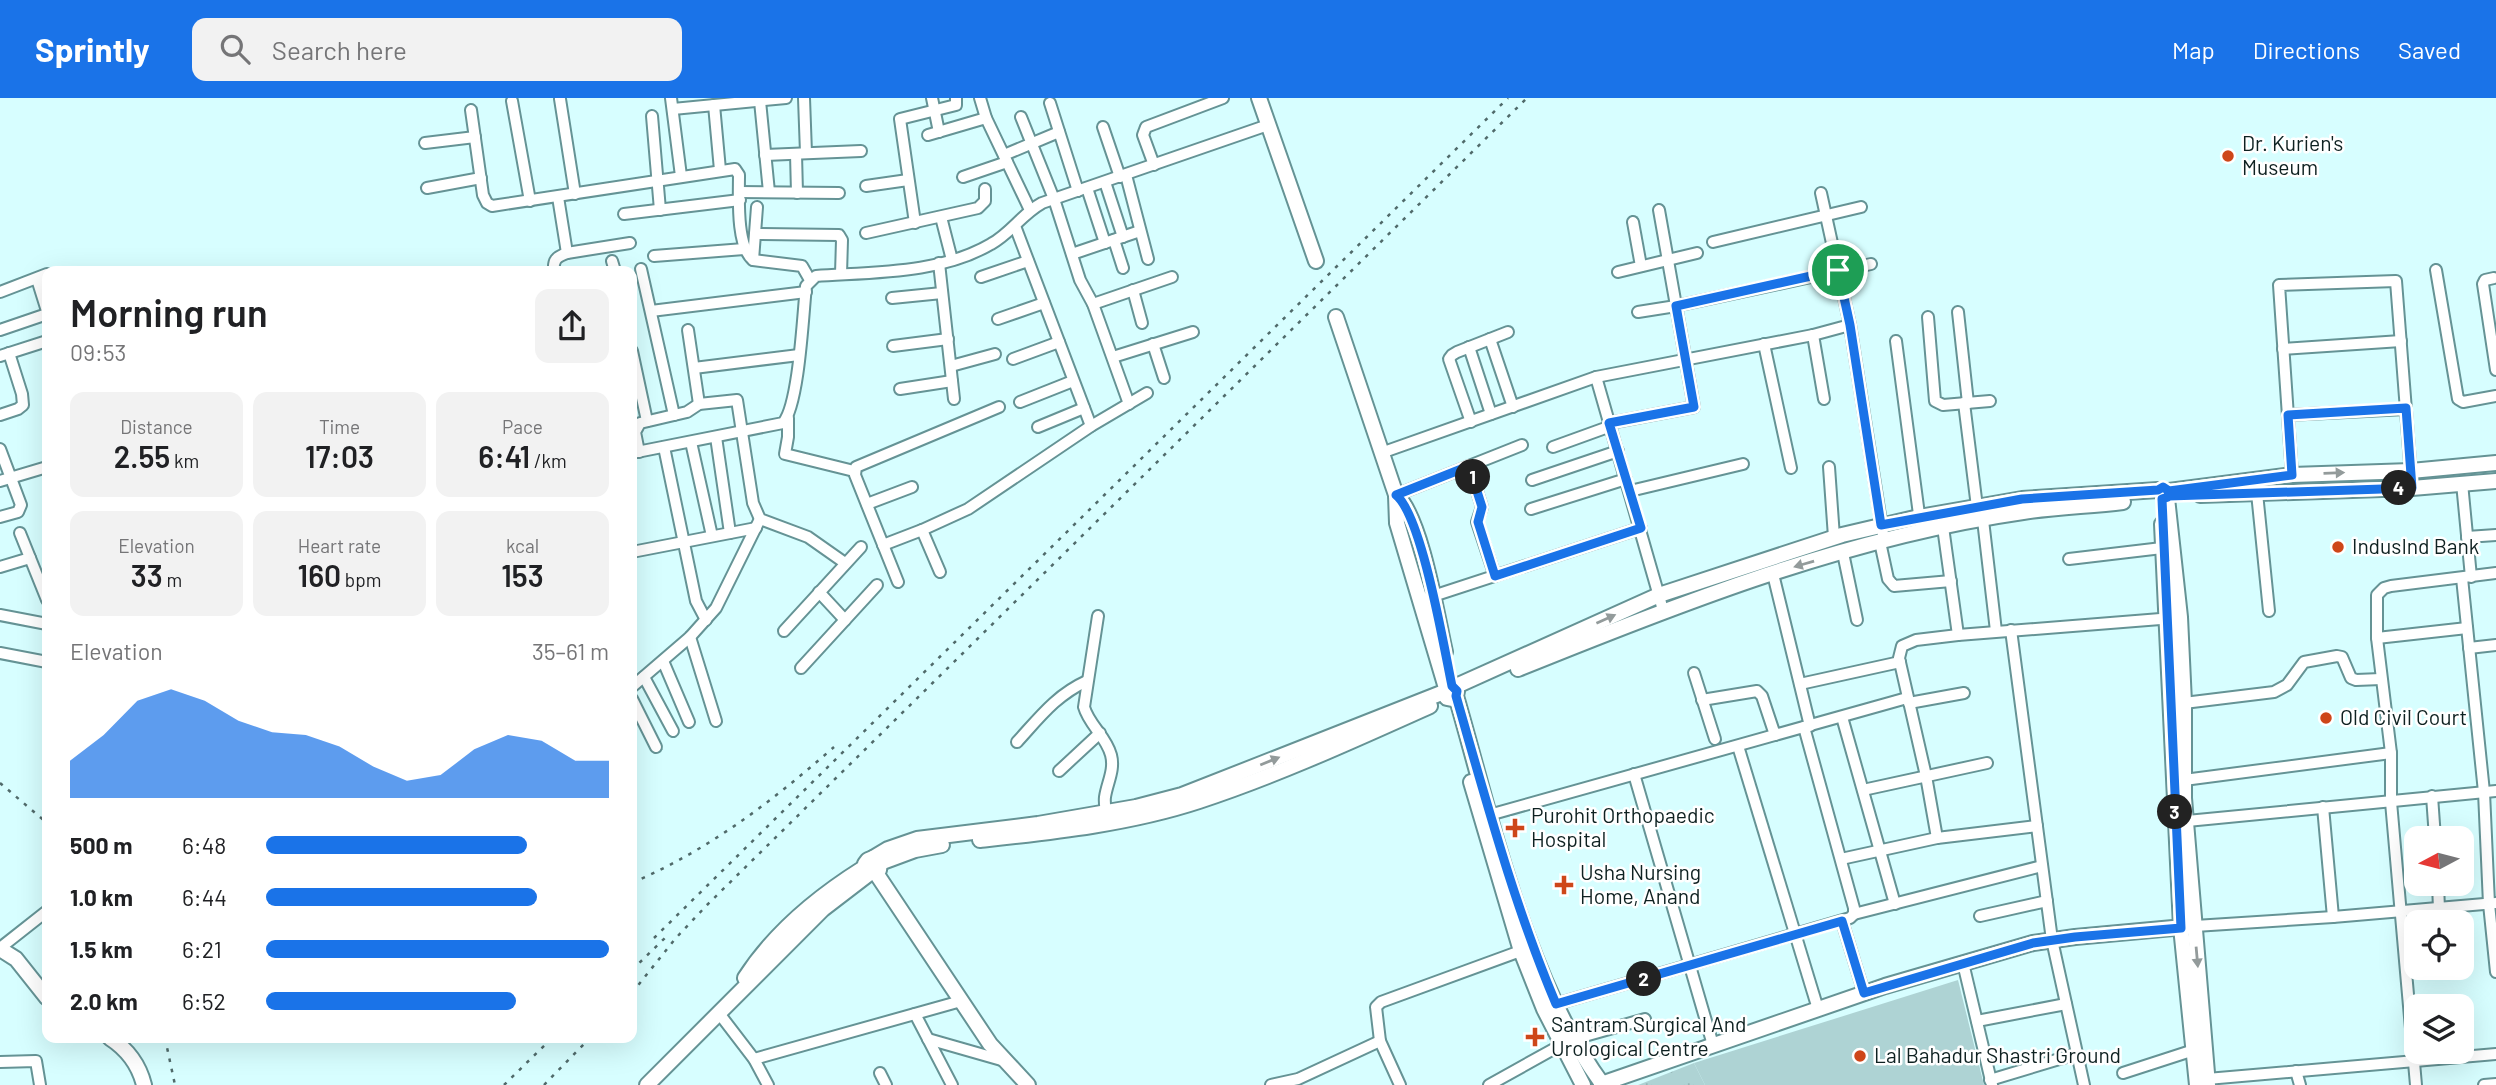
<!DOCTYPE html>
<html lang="en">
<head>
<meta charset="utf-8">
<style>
	body { margin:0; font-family:Barlow,sans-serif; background:#f2f2f2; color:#202124; height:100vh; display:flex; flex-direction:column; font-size:26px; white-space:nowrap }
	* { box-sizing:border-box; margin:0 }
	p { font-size:23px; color:#757577 }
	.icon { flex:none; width:38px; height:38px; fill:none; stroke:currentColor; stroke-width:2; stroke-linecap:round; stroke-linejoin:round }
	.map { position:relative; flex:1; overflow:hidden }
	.side { position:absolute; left:42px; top:168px; width:595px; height:777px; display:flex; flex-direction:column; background:#fff; border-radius:14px; box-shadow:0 7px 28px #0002 }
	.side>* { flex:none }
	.needle { width:46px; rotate:263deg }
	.tools { position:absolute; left:2404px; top:728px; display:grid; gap:14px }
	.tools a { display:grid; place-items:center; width:70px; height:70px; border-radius:14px; background:#fff; box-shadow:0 7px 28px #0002; font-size:35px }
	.pin { position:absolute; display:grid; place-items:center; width:60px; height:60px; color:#fff; margin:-30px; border:4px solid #fff; border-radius:50%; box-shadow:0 2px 7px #0007 }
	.km { position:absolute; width:35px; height:35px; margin:-18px; border-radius:50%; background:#222; color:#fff; font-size:19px; line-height:35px; text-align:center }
	.round { display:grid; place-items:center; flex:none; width:74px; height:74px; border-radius:14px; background:#f2f2f2 }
	.summary { display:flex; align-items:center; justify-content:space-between; height:119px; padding:0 28px }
	h1 { font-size:38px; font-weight:600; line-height:52px }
	.figures { display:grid; grid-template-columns:repeat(3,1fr); gap:10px; height:119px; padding:7px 28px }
	.figures div { display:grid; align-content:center; border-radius:14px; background:#f2f2f2; text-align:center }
	.figures b { font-size:30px; font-weight:600 }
	.figures small { font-size:19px; font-weight:400 }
	.figures p { font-size:19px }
	.chart { height:196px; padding:14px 28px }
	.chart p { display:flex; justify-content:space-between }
	.chart svg { width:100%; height:126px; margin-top:7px; fill:#1a73e8; opacity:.7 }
	ul { padding:0 28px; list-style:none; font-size:23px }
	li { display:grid; grid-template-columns:112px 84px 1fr; align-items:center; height:52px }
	li i { height:18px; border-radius:9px; background:#1a73e8 }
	header { display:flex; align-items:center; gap:42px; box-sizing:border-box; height:98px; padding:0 35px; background:#1a73e8; color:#fff }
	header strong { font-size:33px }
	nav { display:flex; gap:38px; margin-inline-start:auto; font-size:24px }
	.search { width:490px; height:63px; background:#f2f2f2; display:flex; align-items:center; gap:18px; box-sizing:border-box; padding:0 24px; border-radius:14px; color:#757577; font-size:26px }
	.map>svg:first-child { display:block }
	.park { fill:url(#park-tufts) }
	.pitch { fill:#aed3d4 }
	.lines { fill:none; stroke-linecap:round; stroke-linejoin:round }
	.street-casing { stroke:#659395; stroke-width:14 }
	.secondary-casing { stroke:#659395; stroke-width:18 }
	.street { stroke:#fff; stroke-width:10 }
	.secondary { stroke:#fff; stroke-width:14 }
	.rail { stroke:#506a6a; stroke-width:2.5; stroke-dasharray:3.5 7; stroke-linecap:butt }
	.oneway { fill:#939b9b }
	.route-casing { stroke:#fff; stroke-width:14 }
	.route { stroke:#1a73e8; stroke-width:9 }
	.poi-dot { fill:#ce4619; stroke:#fff; stroke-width:2.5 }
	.labels { text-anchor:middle; stroke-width:5; stroke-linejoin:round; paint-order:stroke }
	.poi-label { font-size:21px; fill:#0e2121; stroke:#fff; text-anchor:start }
</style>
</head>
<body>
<header>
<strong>Sprintly</strong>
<div class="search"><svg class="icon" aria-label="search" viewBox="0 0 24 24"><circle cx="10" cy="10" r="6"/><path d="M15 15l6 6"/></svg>Search here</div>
<nav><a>Map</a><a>Directions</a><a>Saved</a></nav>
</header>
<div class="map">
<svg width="2496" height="987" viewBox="0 0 2496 987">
	<defs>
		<pattern id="park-tufts" width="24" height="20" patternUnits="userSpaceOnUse" patternTransform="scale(1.75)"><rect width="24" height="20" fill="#aed3d4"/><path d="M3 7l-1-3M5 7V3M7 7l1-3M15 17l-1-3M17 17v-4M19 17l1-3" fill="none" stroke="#94b5b6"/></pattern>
	</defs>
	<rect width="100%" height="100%" fill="#d7feff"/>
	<path class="park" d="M1694 965 1705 987H1638Z"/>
	<path class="pitch" d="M1958 882 1984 987H1705L1694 965Z"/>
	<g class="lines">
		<g class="street-casing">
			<g id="street">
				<path d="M671 0 681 78"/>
				<path d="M804 0 806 55"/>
				<path d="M932 0 939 34"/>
				<path d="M980 0 986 20 1030 112"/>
				<path d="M560 1 575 96"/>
				<path d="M512 3 530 103"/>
				<path d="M760 3 769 94"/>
				<path d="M1050 5 1078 93"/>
				<path d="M714 7 720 72"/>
				<path d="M673 11 786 0"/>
				<path d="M471 12 483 97 487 105 492 108 735 71 739 77C739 99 736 148 753 162L802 168 810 182"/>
				<path d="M652 18 660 112"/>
				<path d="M1021 19 1054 101 1080 182 1093 206 1129 306"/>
				<path d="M1103 29 1120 79"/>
				<path d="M928 37 986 20"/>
				<path d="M425 45 475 39"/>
				<path d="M796 56 797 95"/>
				<path d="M765 57 861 53"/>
				<path d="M1004 57 1059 34"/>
				<path d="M1154 67 1143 37 1146 29 1223 0"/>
				<path d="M1126 77 1148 161"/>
				<path d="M963 79 1007 64"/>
				<path d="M1105 84 1123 139"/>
				<path d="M866 88 908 82"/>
				<path d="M427 90 481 80"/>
				<path d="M1087 90 1105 145"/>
				<path d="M739 94 839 95"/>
				<path d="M1821 95 1850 227 1884 443"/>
				<path d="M558 99 567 155"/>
				<path d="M624 116 740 102"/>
				<path d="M941 119 952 162"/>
				<path d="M1633 124 1641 168"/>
				<path d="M915 125 900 21 956 7V0"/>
				<path d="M1015 128 1091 328"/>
				<path d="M866 135 978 110 985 103V91"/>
				<path d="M755 136 839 137 842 142 841 176"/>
				<path d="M1114 142 1123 170"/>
				<path d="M1713 144 1861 109"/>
				<path d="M1072 156 1140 133"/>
				<path d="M654 158 744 151"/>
				<path d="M753 162 757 109"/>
				<path d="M612 163 615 173"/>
				<path d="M939 165 954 301"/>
				<path d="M641 171 674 317"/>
				<path d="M2436 172 2458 301 2463 304 2496 298"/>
				<path d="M554 173C553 162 556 159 567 155L630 145"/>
				<path d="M1618 174 1697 155"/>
				<path d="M981 179 1028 163"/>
				<path d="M2494 180 2485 182 2483 186 2496 272"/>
				<path d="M37 181 47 213"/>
				<path d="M1133 192 1142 225"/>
				<path d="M0 194 47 176"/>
				<path d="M892 200 942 195"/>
				<path d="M1093 206 1172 179"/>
				<path d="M651 213 806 194"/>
				<path d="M1638 214 1676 208 1871 166"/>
				<path d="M1958 214 1968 305"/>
				<path d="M1928 219 1935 303 1943 307 1990 303"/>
				<path d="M998 221 1044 205"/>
				<path d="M0 232 47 216"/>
				<path d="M688 232 699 306"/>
				<path d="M1813 237 1824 301"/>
				<path d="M1490 241 1513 309"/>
				<path d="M1896 243 1920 424"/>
				<path d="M1153 246 1164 280"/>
				<path d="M1764 246 1791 370"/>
				<path d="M893 248 948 241"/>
				<path d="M1469 249 1491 316"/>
				<path d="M2283 251 2401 243"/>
				<path d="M632 253 647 323"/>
				<path d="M0 258 47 243"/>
				<path d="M1113 259 1193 234"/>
				<path d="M1013 261 1059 244"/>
				<path d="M951 268 995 256"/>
				<path d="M694 270 799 257"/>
				<path d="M1596 279 1663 512"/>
				<path d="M900 291 952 283"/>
				<path d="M1020 304 1073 283"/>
				<path d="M1964 305 1977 409"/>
				<path d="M0 317 18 311 23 307 22 296 9 255"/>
				<path d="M2288 317 2406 311"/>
				<path d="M788 320V339L785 356 854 373"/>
				<path d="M1471 324 1449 261 1452 257 1457 254 1508 234"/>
				<path d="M1610 325 1694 309 1659 112"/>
				<path d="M1038 329 1084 310"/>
				<path d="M716 339 730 435"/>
				<path d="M691 344 712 438"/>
				<path d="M664 349 696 503 706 522"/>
				<path d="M1553 349 1611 328"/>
				<path d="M0 351 21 407 18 414 0 419"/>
				<path d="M639 354 635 334 640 325 687 314 699 306 737 302 753 405 760 421 808 439 845 465"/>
				<path d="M632 355 783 325C799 307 803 216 806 188L816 178C873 174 940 176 991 146 1011 135 1022 116 1042 105L1268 27"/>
				<path d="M1381 355 1596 279 1813 237 1850 227"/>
				<path d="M1469 368 1482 409 1477 424 1495 478"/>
				<path d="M1829 369 1834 439"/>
				<path d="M2292 377 2279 187 2396 183 2412 390"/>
				<path d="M1532 382 1618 353"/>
				<path d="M0 383 47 369"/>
				<path d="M2462 385 2471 479"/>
				<path d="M1630 393 1743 366"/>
				<path d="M2257 395 2269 513"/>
				<path d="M1396 397 1522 347"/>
				<path d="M867 406 912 389"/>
				<path d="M1531 411 1626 381"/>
				<path d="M1983 422 1996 533"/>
				<path d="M1943 429 1958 537"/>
				<path d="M922 432 940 474"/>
				<path d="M20 435 47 502"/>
				<path d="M2467 439 2496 437"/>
				<path d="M1880 444 1888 481 1894 488 1951 483"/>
				<path d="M883 447 922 432 968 411 1091 328 1147 295"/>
				<path d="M632 454 756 430"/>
				<path d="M1843 455 1857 522"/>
				<path d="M2069 461 2162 450"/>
				<path d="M0 469 30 460"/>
				<path d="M1773 476 1810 628"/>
				<path d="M2462 480 2484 694 2489 806 2496 874"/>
				<path d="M898 484 855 377 856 369 999 309"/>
				<path d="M819 494 845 522"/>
				<path d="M1427 500 1641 430"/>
				<path d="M0 517 47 526"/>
				<path d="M1098 518 1084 609C1089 627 1106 638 1111 657 1115 672 1107 685 1105 699 1104 707 1106 714 1108 721"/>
				<path d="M2011 532 2052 842 2084 987"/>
				<path d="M784 533 861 449"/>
				<path d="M690 539 716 623"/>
				<path d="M2377 540 2467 530"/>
				<path d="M2469 550 2496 547"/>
				<path d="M0 555 47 564"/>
				<path d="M663 563 689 624"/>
				<path d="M801 570 877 487"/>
				<path d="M1694 575 1715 641"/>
				<path d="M644 579 673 633"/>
				<path d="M1800 586 1900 564"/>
				<path d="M633 588 690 539 716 510 760 421"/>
				<path d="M632 601 656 649"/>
				<path d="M1702 602 1757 593 1762 598 1775 637"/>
				<path d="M1909 605 1964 595"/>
				<path d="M2184 605 2274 594 2287 587 2304 564 2337 558 2342 559 2351 580 2356 582 2381 581"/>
				<path d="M1842 619 1895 806"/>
				<path d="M1017 644C1039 620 1056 597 1087 583"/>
				<path d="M1738 648 1818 911"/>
				<path d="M1059 673 1100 635"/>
				<path d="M1634 676 1713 947"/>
				<path d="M2184 682 2391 655"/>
				<path d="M1863 692 1987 665"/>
				<path d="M2432 698 2435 740"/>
				<path d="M2323 709 2333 819"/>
				<path d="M1482 719 1907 600"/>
				<path d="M2187 723 2496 693"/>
				<path d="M2037 728 1937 740 1926 678 1899 560 1902 548 1916 542 1958 537 2173 520"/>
				<path d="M1841 761 1937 740"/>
				<path d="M2438 786 2439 811"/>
				<path d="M1854 816 2042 768"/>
				<path d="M1980 818 2047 803"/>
				<path d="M1842 823 1864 895"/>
				<path d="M2195 828 2333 819 2496 805"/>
				<path d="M0 850 47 813"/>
				<path d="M1963 865 1992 987"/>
				<path d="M1556 906 1850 820 1854 816V810L1804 629"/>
				<path d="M718 914 754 961 768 987"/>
				<path d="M915 916 952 987"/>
				<path d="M1977 923 2066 906"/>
				<path d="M928 941 1005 963"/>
				<path d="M1574 941 1645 921"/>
				<path d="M754 961 961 903"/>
				<path d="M0 964 36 963 40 987"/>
				<path d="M2296 973 2300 987"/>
				<path d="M880 975 886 987"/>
				<path d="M2123 975 2194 952"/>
				<path d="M2207 981 2496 956"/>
				<path d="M1990 982 2076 956"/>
				<path d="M1271 987 1298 981 1380 943"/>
				<path d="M1400 987 1380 943 1376 909 1381 904 1526 851"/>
				<path d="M1489 987 1561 947"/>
				<path d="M2416 987 2391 704V655L2377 540V497L2384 490 2391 488 2496 475"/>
				<path d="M2484 987 2496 986"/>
			</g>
		</g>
		<g class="secondary-casing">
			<g id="secondary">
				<path d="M1259 0 1316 163"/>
				<path d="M1336 219 1396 397 1397 425 1446 590"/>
				<path d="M2169 393 2292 377 2411 373 2496 365"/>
				<path d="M1396 397C1421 418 1437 519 1445 554"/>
				<path d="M2200 397 2412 390 2496 383"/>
				<path d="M2167 400 2180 519 2184 605V700L2208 987"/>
				<path d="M2162 426 2181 829 2197 987"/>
				<path d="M1518 571C1681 505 1848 439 2023 414 2056 409 2090 408 2123 404"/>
				<path d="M1454 589 1659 497 1842 437 1919 419 2022 401 2158 392"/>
				<path d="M1456 598 1452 601 1447 600 1444 596 1446 590 1452 588 1457 593 1456 598C1492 722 1526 883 1603 987"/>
				<path d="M1471 684 1521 853 1544 911 1583 987"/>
				<path d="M980 742C1053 734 1129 726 1199 703 1278 677 1354 642 1430 608"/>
				<path d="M873 760 888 751 917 741 1038 726 1136 709 1182 697 1444 594"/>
				<path d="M880 765 915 752 942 747"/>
				<path d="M876 775 879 772 880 765 873 760 868 762 865 766 867 773 876 775 990 946 1028 987"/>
				<path d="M0 851 16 861 47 900"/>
				<path d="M745 880C774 835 816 800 862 771"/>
				<path d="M110 940C127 951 139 967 144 987"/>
				<path d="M1601 986 1885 888 2033 845 2075 839 2195 828"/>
				<path d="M647 987 823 811 870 775"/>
			</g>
		</g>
		<use href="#street" class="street"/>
		<use href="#secondary" class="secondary"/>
		<g class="rail">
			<path d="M0 685 47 725"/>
			<path d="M632 785C710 751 770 705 834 649"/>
			<path d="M654 840 1508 0"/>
			<path d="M632 872 668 837"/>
			<path d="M632 895 675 841 707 807 1527 0"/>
			<path d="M165 940 175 987"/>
			<path d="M504 987 552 940"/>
			<path d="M544 987 590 940"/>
		</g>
	</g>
	<defs><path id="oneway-solid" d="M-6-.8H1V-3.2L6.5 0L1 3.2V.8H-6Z" transform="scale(1.75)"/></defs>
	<g class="oneway">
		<use href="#oneway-solid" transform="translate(2334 375) rotate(-2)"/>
		<use href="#oneway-solid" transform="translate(1804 466) rotate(164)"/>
		<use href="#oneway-solid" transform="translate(1606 521) rotate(-24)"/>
		<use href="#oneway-solid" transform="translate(1270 663) rotate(-22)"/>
		<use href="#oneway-solid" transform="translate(2197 859) rotate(85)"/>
	</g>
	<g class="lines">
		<g class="route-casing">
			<path id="route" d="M1838 172 1676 208 1694 309 1609 325 1641 430 1495 478 1478 424 1482 409 1469 368 1396 397C1422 418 1444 550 1452 588L1457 593 1456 598C1486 702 1514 807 1556 906L1842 823 1864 895 2033 845 2075 839 2181 830 2162 401 2168 399 2169 393 2292 377 2288 317 2406 310 2412 390 2169 398V393L2163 389 2158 392 2022 401 1881 427 1850 227 1838 172"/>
		</g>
		<use href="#route" class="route"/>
	</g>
	<g class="poi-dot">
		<circle cx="2228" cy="58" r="7"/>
		<circle cx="2338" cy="449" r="7"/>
		<circle cx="2326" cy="620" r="7"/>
		<path d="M1511.5 719.5h7v7h7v7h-7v7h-7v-7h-7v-7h7z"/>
		<path d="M1560.5 776.5h7v7h7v7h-7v7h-7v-7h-7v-7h7z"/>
		<path d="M1531.5 928.5h7v7h7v7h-7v7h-7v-7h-7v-7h7z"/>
		<circle cx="1860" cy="958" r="7"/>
	</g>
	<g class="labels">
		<g class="poi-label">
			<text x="2242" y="53">Dr. Kurien's<tspan x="2242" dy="24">Museum</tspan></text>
			<text x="2352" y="456">IndusInd Bank</text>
			<text x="2340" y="627">Old Civil Court</text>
			<text x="1531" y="725">Purohit Orthopaedic<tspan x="1531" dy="24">Hospital</tspan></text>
			<text x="1580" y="782">Usha Nursing<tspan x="1580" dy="24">Home, Anand</tspan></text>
			<text x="1551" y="934">Santram Surgical And<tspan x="1551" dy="24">Urological Centre</tspan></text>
			<text x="1874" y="965">Lal Bahadur Shastri Ground</text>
		</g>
	</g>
</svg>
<div class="tools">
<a><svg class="needle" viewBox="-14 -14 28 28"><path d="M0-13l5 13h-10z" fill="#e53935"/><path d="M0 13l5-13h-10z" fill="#757577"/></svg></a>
<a><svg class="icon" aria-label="locate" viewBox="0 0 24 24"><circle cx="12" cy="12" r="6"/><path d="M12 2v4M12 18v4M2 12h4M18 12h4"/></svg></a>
<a><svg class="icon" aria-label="layers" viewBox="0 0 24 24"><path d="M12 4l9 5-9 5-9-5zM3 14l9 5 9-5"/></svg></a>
</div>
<div class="pin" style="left:1838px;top:172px;background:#1e9e55"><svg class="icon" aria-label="arrive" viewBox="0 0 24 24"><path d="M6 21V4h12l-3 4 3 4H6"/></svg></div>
<b class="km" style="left:1473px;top:379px">1</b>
<b class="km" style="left:1644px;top:881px">2</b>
<b class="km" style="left:2175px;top:714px">3</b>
<b class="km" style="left:2399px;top:390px">4</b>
<section class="side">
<div class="summary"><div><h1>Morning run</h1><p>09:53</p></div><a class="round"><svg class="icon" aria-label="share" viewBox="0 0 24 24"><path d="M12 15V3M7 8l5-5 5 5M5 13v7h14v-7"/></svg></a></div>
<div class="figures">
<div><p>Distance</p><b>2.55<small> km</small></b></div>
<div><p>Time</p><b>17:03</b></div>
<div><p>Pace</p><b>6:41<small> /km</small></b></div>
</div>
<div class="figures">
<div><p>Elevation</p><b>33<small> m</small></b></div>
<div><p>Heart rate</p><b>160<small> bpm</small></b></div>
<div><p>kcal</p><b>153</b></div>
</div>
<div class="chart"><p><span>Elevation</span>35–61 m</p>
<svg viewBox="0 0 160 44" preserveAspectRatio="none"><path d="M0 44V31L10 22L20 10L30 6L40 10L50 17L60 21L70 22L80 26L90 33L100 38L110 36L120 27L130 22L140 24L150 31L160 31V44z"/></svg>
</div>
<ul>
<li><b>500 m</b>6:48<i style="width:76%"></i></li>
<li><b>1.0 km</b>6:44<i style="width:79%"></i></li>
<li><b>1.5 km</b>6:21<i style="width:100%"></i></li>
<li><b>2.0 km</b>6:52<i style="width:73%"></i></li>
</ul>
</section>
</div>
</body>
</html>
